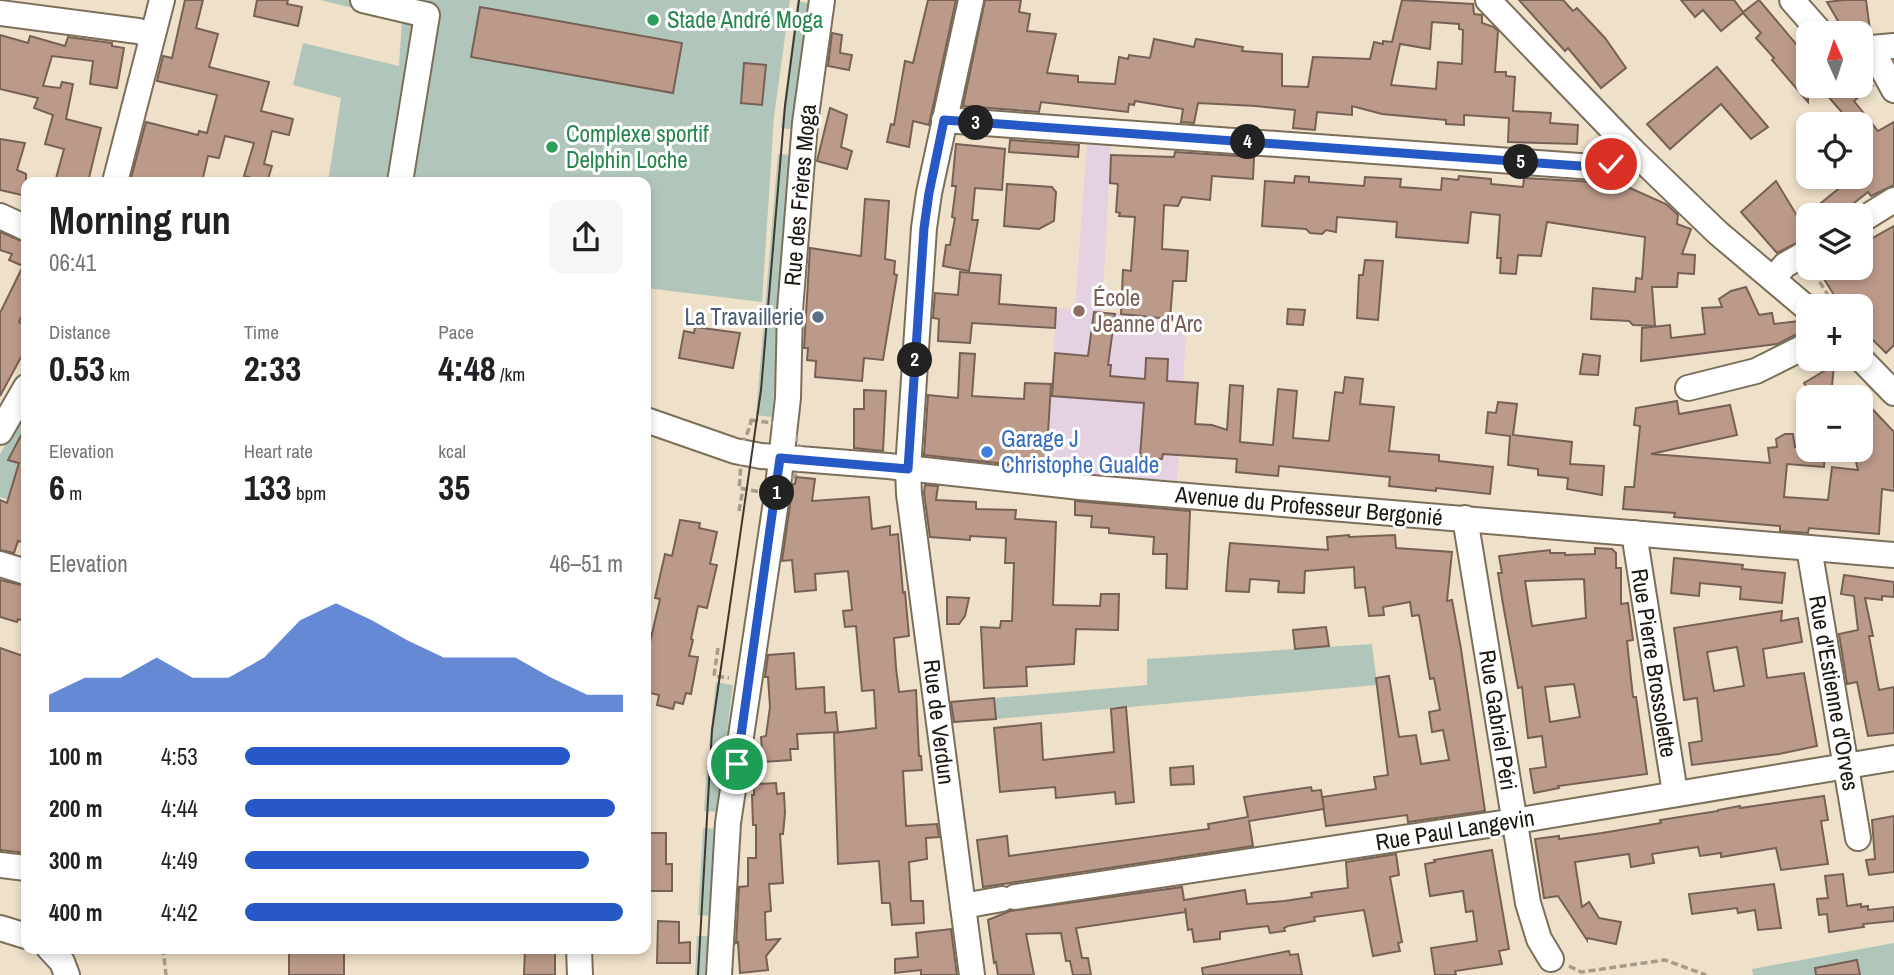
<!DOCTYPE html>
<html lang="en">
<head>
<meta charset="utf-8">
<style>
	body { margin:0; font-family:"Archivo Narrow",sans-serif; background:#f6f6f6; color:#202124; height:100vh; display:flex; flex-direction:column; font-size:26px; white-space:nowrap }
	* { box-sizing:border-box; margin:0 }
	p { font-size:23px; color:#757577 }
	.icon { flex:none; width:38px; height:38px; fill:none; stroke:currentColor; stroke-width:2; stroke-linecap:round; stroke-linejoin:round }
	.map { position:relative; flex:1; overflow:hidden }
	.side { position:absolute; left:21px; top:177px; width:630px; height:777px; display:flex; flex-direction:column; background:#fff; border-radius:14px; box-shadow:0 4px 10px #0003 }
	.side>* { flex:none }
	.needle { width:46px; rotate:357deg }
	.tools { position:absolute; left:1796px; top:21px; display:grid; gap:14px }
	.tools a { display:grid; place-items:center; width:77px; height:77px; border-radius:14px; background:#fff; box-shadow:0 4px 10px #0003; font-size:35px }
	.pin { position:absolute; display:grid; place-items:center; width:60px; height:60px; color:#fff; margin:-30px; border:4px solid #fff; border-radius:50%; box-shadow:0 2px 7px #0007 }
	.km { position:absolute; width:35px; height:35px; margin:-18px; border-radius:50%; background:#222; color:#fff; font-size:19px; line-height:35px; text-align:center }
	.round { display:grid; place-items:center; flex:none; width:74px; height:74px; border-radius:14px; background:#f6f6f6 }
	.head { display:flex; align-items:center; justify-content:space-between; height:119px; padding:0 28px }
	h1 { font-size:38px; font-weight:700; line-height:52px }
	.stats { display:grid; grid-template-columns:repeat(3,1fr); gap:10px; height:119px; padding:7px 28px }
	.stats div { display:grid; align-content:center }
	.stats b { font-size:35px; font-weight:700 }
	.stats small { font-size:19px; font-weight:400 }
	.stats p { font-size:19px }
	.chart { height:196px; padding:14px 28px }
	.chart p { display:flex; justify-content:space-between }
	.chart svg { width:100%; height:126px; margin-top:7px; fill:#2658c6; opacity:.7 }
	ul { padding:0 28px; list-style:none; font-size:23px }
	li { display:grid; grid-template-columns:112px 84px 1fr; align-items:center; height:52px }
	li i { height:18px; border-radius:9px; background:#2658c6 }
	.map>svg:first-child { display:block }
	.education { fill:#e4d1e1 }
	.green { fill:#b1c6ba }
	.building { fill:#bc9a8a; stroke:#776055; stroke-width:2; fill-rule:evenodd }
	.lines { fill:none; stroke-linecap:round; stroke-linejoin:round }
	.minor-casing { stroke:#7b6f5a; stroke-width:28 }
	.path { stroke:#a79c8a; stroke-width:3.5; stroke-dasharray:7 3.5; stroke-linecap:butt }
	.minor { stroke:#fff; stroke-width:24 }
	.tram { stroke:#3f392e; stroke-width:2 }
	.route-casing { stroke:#fff; stroke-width:14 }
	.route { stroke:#2658c6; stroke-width:9 }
	.leisure-dot { fill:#2e9e5b; stroke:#fff; stroke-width:2.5 }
	.education-dot { fill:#8d6e63; stroke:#fff; stroke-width:2.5 }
	.service-dot { fill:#5c6f8a; stroke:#fff; stroke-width:2.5 }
	.shop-dot { fill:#3f7fe0; stroke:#fff; stroke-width:2.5 }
	.labels { text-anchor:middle; stroke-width:6; stroke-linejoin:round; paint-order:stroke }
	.leisure-label { font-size:23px; fill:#27864d; stroke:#fff; text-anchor:start }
	.street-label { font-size:23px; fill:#1c170f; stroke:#fff }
	.education-label { font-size:23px; fill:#785e54; stroke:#fff; text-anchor:start }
	.service-label { font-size:23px; fill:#4e5e75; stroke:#fff; text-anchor:end }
	.shop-label { font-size:23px; fill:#366cbe; stroke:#fff; text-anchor:start }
</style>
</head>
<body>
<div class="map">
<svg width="1894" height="975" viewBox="0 0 1894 975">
	<rect width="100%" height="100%" fill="#eee0c9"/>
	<path class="education" d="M1087 143 1111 145 1102 312 1187 319 1177 481 1102 475V478L1047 473 1056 308 1075 309Z"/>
	<g class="green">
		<path d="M320 0H790L774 117 762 302 646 288V182H328L341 98 293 85 303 43 399 66 402 20Z"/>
		<path d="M797 1 813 4 797 130 781 128Z"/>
		<path d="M778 154 795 155 772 417 756 415Z"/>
		<path d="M26 409V505L0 497V454Z"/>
		<path d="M1372 644 1377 685 950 723 947 702 1147 685V659Z"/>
		<path d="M716 682 733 685 725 748 709 747Z"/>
		<path d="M707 764 723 765 720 812 704 811Z"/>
		<path d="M703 828 719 829 714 916 698 915Z"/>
		<path d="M697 936H713L711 975H695Z"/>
		<path d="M1894 943V975H1753L1752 969Z"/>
	</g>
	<g class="building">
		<path d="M185 0H203L196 28 218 34 209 67 269 82 261 111 293 119 289 135 272 131 264 164 272 166 267 182 244 176 254 143 225 136 219 158 208 156 202 182H130L146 122 198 135 199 131 207 133 217 95 157 81 163 56 172 58Z"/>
		<path d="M257 0H288L287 4 302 7 298 26 254 16Z"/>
		<path d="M928 0H956L929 125 913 121 909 147 887 142 891 124 894 125 905 61 913 63Z"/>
		<path d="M985 0H1021L1019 12 1030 14 1027 31 1056 34 1047 73 1078 76V82L1115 84 1119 57 1128 59 1129 55 1150 58 1154 39 1194 47 1196 39 1243 47 1242 51 1282 54V86L1308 87 1313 57 1370 59 1374 42 1383 44V41L1392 42 1402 0 1473 4 1474 14 1482 15V23L1494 27 1498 31 1495 72H1506V76L1515 77 1513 111 1551 113 1550 123 1578 125 1577 144 1508 142 1509 118 1464 115V125L1446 124V120L1382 114 1352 106V115L1317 112 1315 130 1293 128 1295 110 1256 106 1198 103 1194 123 1181 122 1183 109 1135 101 1134 105 1129 104 1128 112 1041 102 1039 112 963 106ZM1432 22 1459 24V29L1463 30 1462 64 1438 62 1436 89 1391 85 1400 44 1430 49Z"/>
		<path d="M1519 0H1563L1573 11 1577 8 1605 38 1626 68 1601 88 1568 48 1565 51Z"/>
		<path d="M1681 0H1734L1743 12 1759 0 1808 58V102L1772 60 1774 58 1756 38 1761 33 1743 13 1721 31 1703 10 1695 17Z"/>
		<path d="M1844 0H1866L1870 30 1847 32V26H1841L1827 2Z"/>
		<path d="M480 7 682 43 673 93 471 57Z"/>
		<path d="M832 33 842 35 840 53 852 55 849 70 828 66Z"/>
		<path d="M0 35 28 43 30 36 65 46 68 37 112 43V46L124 48 117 88 90 84 93 61 52 56 43 86 60 88 62 82 73 84 66 119 101 128 88 182H55L64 149 45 144 53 115 34 108 38 98 0 89Z"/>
		<path d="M744 63 766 65 762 105 741 103Z"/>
		<path d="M1717 67 1768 127 1751 139 1721 104 1670 149 1647 124Z"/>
		<path d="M1819 86H1872L1854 101 1878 131 1894 122V185L1871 196 1868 192 1839 215H1831L1821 203 1853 177H1860V124H1852Z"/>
		<path d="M830 108 847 115 841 147 852 151 847 169 817 161Z"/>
		<path d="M0 139 25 143 17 170 26 174V196L0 190Z"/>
		<path d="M1010 140 1079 145 1078 157 1009 152Z"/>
		<path d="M956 144 1005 149 1002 190 975 188 972 220H978L969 271 943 266 946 245H950L955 218 952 217 956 186H952Z"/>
		<path d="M1175 152 1254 157 1253 179 1212 176 1210 200 1182 197 1178 206 1164 205 1162 249 1188 251 1186 281H1173L1170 319 1121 314 1123 270 1131 271 1135 217 1119 216 1120 213 1116 212 1118 184 1110 183 1111 155 1174 157Z"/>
		<path d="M1295 176 1309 177V182L1364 186 1365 177 1401 179 1400 187 1441 190 1442 178 1458 180 1459 176 1491 179V184L1523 187 1524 178 1595 182 1630 188 1666 204 1678 215 1677 224 1691 229 1682 254 1695 255 1694 274 1678 273 1677 287H1652L1655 326 1633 325 1629 321 1591 319 1593 288 1635 292 1636 278 1642 279 1645 237 1547 222 1541 256 1518 255 1516 274 1500 273 1501 258H1497L1500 215 1471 212 1468 243 1396 237 1397 222 1337 217 1336 232 1326 230 1322 234 1310 233 1306 229 1262 226 1265 181 1294 183Z"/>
		<path d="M1776 181 1808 234V237L1777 253 1741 212Z"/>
		<path d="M1007 184 1052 187 1056 192 1054 221 1039 229 1004 226Z"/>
		<path d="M865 199 889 201 885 259 895 261 894 274 897 275 883 360 864 358 862 381 815 377 816 361 807 360 808 348H804L810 248 861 256Z"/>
		<path d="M1894 226V345L1886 353 1860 327V306H1841L1817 268H1860V245Z"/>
		<path d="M0 232 26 243V306L19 322 26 326V348L0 396V313L23 266 9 260 12 254 0 250Z"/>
		<path d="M1365 260 1383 261 1378 320 1357 318 1359 275H1363Z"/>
		<path d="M960 272 1001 275 999 304 1056 308 1055 328 972 323 970 343 938 341 939 319 933 318 935 293 958 295Z"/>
		<path d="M1746 287 1759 315 1772 313 1774 324 1799 321 1801 332 1777 344 1641 361 1642 328 1670 325 1671 338 1705 334 1702 308 1722 307 1719 299 1731 291Z"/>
		<path d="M1288 309 1305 310 1303 325 1287 324Z"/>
		<path d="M1094 312 1115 314 1108 365H1111L1110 376 1145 379 1146 358 1168 359 1167 381 1198 383 1195 424 1212 425 1227 430 1230 385 1243 386 1240 442 1273 445 1278 389 1297 391 1293 438 1329 441 1335 392 1343 393 1345 377 1363 379 1360 404 1394 407 1389 451 1439 455V461L1493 467 1490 494 1436 488V491L1389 486 1390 477 1279 466 1278 476 1236 472 1237 459 1163 454 1162 459 1140 457 1144 403 1052 396 1055 353 1088 356Z"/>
		<path d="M695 327 740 333 733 368 679 358 684 331 694 333Z"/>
		<path d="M960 353 975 354 972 396 1024 399 1025 383 1051 384 1046 466 1006 464 924 455 928 395 958 398Z"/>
		<path d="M1583 354 1600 356 1598 375 1580 374Z"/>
		<path d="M1834 365 1831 397H1813L1804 383Z"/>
		<path d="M864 390 886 391 883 451 854 448V409H864Z"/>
		<path d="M1860 396 1894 432V491L1882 489 1879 534 1809 528 1808 533 1780 531V526L1674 517 1675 513 1623 509 1625 487H1634L1640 426 1634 425 1636 408 1677 401 1679 414 1730 405 1737 435 1651 454 1770 463 1768 448 1777 447 1776 439 1785 434H1793L1795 447 1825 450 1824 467 1787 464 1784 497 1828 500 1832 467 1858 470 1853 450 1860 451Z"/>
		<path d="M1498 402 1517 404 1513 435 1572 442 1570 464 1604 466 1602 495 1567 489 1568 478 1538 475V469L1508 465 1510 436 1486 433 1488 412 1496 413Z"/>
		<path d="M26 426V543L18 541 14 553 0 550V500L7 503 19 463 8 460Z"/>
		<path d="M796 477 815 479 812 501 869 497 872 529 890 526V535L898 534 903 593 905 592 909 636 894 638 896 668 899 692 916 690 919 756H921L922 770 903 771 906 826 937 824 939 837 926 838 927 859 909 862 911 901H923L924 923 892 925 890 903H882L879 861 838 864 834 733 876 728 874 690 862 691 856 626 845 627 843 611 852 610 848 571 815 574 816 590 795 592 792 560 782 561 793 484H795Z"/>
		<path d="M925 485 938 486 936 500 976 502V509L1016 510 1015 519 1056 522 1053 605 1100 606 1101 594H1119L1118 630 1076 629 1074 664 1026 667 1027 686 984 688 981 627 1000 628 1001 621H1012L1014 563H1005L1006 538 970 536V540L930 537 924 493Z"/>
		<path d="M1075 501 1190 511 1187 589 1166 588 1167 554H1153L1154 537 1109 533V528L1091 527 1092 516 1075 515Z"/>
		<path d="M680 520 700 523 699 528 717 532 710 564 717 565 707 608 698 606 691 639 693 640 689 656 698 657 691 694 686 693 683 704 675 702 673 709 657 705 659 695 646 692V647H649L654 625 660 599 655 598 665 554 672 556Z"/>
		<path d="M1349 535V537L1395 535 1396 548 1452 552 1447 601 1452 600 1461 649 1485 811 1408 822 1407 815 1326 826 1322 797 1376 789 1374 777 1388 775 1376 678 1389 676 1399 737 1416 735 1421 764 1449 760 1443 730 1432 732 1429 712 1440 710 1434 678 1430 679 1419 615 1412 616 1410 602 1383 607 1384 615 1369 616 1365 587 1355 588 1354 567 1305 571 1304 593 1278 592 1279 581 1250 579 1249 592 1226 591 1228 562 1230 543 1328 550 1327 537Z"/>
		<path d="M1595 548 1612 549 1616 553V568H1621V604L1628 603 1633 640 1627 641 1633 697H1636L1647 774 1558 786 1559 788 1534 793 1530 769 1546 767 1542 736 1528 738 1522 687 1518 688 1503 604 1498 573H1502L1499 556 1550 550V553H1565V555L1595 554ZM1584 579 1586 618 1532 626 1525 581ZM1574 684 1580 717 1550 722 1545 687Z"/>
		<path d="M1674 558 1743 565 1742 569 1785 573 1782 603 1740 599 1741 587 1700 583 1699 596 1671 593Z"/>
		<path d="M1844 575 1894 582V597L1882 596V600L1865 598 1873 636H1869L1879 690 1894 687V733L1868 736 1857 682 1847 684 1839 634 1858 630 1854 596 1841 594Z"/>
		<path d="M0 580 26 586V622L18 619 17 622 0 617Z"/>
		<path d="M947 597 969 598 965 616 959 624H947Z"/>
		<path d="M1782 611 1781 621 1798 618 1802 642 1763 649 1767 678 1804 673 1817 746 1779 754 1692 765 1689 743 1702 741 1697 698 1684 700 1674 628ZM1737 647 1744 686 1714 691 1707 652Z"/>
		<path d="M1326 627 1329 646 1295 649 1293 630Z"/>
		<path d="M0 648 26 657V853L0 850Z"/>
		<path d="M794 653 796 689 824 687 825 713 836 712 838 732 797 734 798 749H790L791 760 763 762 761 737 766 736 770 707 768 677H765L768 655Z"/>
		<path d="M994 698 996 719 954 722 951 702Z"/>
		<path d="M1126 707 1134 802 1116 804 1115 792 1056 798 1055 787 1000 792 994 728 1041 723 1043 760 1114 752 1111 709Z"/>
		<path d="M1193 766 1194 784 1171 785 1170 768Z"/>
		<path d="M776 783 777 794 784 793 785 813 783 834H780L783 883 769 884 771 911 765 912 766 940 780 939 766 956 768 970 740 973 738 942 736 943 739 887 748 886V858H756V825H753L752 795H754V784Z"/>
		<path d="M1311 787 1312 791 1321 790 1324 809 1249 821 1253 846 983 887 977 840 1007 836 1009 856 1209 829 1208 824 1248 817 1244 797Z"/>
		<path d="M1824 796 1828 820 1821 821 1828 864 1781 870 1776 848 1721 857V853L1700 856 1698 847 1652 854 1654 863 1631 867 1629 854 1575 862 1582 907 1589 902 1599 918 1621 922 1616 944 1587 938V940L1558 896 1544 898 1535 839 1559 836V839L1602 833 1661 823 1660 820 1718 811V810L1740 806V808Z"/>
		<path d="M1894 816V872L1869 875 1866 860 1875 859 1872 820Z"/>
		<path d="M646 833H666V864H672V891H646Z"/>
		<path d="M1492 850 1509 949 1499 951 1502 964 1455 971 1456 975H1435L1431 948 1477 941 1473 911 1466 912 1463 891 1430 896 1425 864 1435 862 1434 860Z"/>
		<path d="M1396 854 1399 875 1390 877 1402 942 1398 943 1400 951 1373 956 1364 910 1314 917 1315 921 1288 926 1284 928 1285 931 1270 933 1268 926 1250 928 1220 932V939L1194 942 1192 929 1188 930 1185 908 1186 912 1076 928 1082 958H1088L1091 975H1073L1070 961H1066L1061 933 1026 934 1034 975H998L996 962 994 963 988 920 1010 911 1182 887 1184 900 1245 890 1247 904 1284 901 1312 897 1311 893 1316 892 1348 888 1346 862Z"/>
		<path d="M1843 874 1847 906 1861 904V907L1868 906V910L1894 907V921L1863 924 1864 927 1829 932 1827 914 1819 915 1817 899 1828 898 1825 876Z"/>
		<path d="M1774 884 1781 928 1758 930 1755 910 1738 913 1737 908 1692 914 1689 894Z"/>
		<path d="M658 921 679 922V943L690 942V963H657Z"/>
		<path d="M951 929 957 975H921V970L895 973V959L918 957 916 933Z"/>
		<rect x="289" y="948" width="55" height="27"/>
		<path d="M525 948H555V975H524Z"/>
		<path d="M1289 951 1290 955 1298 954 1302 975H1203L1202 968Z"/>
		<path d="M1857 960 1860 975H1816L1815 968Z"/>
	</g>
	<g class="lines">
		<g class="minor-casing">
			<g id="minor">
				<path d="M363 0 427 15 400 182"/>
				<path d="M971 0 929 193 924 228 908 469 909 494 972 975"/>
				<path d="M1488 0 1632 150 1718 233 1808 309"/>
				<path d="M1792 0 1821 33"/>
				<path d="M0 13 138 31 151 35"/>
				<path d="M1894 46 1871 48 1894 90"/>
				<path d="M944 120 1594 167 1611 164 1632 150"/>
				<path d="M115 182 162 0"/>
				<path d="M0 216 26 228"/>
				<path d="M1860 221 1894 200"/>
				<path d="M1773 279 1785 265 1808 252"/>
				<path d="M1860 358 1894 393"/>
				<path d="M1688 388 1756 371 1808 345"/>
				<path d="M646 420 735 451 761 456 888 466 1080 487 1894 555"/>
				<path d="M0 432 26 387"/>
				<path d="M1465 518 1528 903 1539 939 1551 959"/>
				<path d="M1634 533 1675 793"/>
				<path d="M1809 548 1858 838"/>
				<path d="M0 564 26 572"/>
				<path d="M0 865 26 868"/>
				<path d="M1015 897 1515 821 1894 758"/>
				<path d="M963 906 1002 899"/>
				<path d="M0 928 26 936"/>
				<path d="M49 948 62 962 67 975"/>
				<path d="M579 948 580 975"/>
				<path d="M719 975 728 823 777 495 788 398 790 310 805 123 822 0"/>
			</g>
		</g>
		<g class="path">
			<path d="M1814 273 1835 306"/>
			<path d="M751 420 794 426 796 442 801 448 799 472 786 484 783 496 739 488C741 474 740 462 742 447 744 437 750 431 751 420Z"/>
			<path d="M739 511 743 489"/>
			<path d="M718 648 714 676 729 678"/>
			<path d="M163 948 166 975"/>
			<path d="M1569 966 1581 972 1665 960 1706 975"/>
		</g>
		<use href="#minor" class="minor"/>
		<path class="tram" d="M698 975 712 730 761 390 785 106 799 0"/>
	</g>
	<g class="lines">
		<g class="route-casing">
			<path id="route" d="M737 764 780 458 908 469 924 228 929 193 944 120 1594 167 1611 164"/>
		</g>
		<use href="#route" class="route"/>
	</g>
	<g class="leisure-dot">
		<circle cx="653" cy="20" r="7"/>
		<circle cx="552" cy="147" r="7"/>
	</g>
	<circle class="education-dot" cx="1079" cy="311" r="7"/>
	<circle class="service-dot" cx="818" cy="317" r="7"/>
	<circle class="shop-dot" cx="987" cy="452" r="7"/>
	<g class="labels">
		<g class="leisure-label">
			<text x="667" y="28">Stade André Moga</text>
			<text x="566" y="142">Complexe sportif<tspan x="566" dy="26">Delphin Loche</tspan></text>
		</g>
		<g class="street-label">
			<text transform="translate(800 195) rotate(-85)" y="8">Rue des Frères Moga</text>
			<text transform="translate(1309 506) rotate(5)" y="8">Avenue du Professeur Bergonié</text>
			<text transform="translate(1654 663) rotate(81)" y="8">Rue Pierre Brossolette</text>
			<text transform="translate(1834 693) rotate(80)" y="8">Rue d'Estienne d'Orves</text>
			<text transform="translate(1498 720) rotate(81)" y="8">Rue Gabriel Péri</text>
			<text transform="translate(939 722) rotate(83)" y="8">Rue de Verdun</text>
			<text transform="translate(1455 830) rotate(-9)" y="8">Rue Paul Langevin</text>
		</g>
		<g class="education-label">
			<text x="1093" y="306">École<tspan x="1093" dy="26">Jeanne d'Arc</tspan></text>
		</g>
		<g class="service-label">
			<text x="804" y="325">La Travaillerie</text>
		</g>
		<g class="shop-label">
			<text x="1001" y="447">Garage J<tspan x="1001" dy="26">Christophe Gualde</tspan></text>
		</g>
	</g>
</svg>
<div class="tools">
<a><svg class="needle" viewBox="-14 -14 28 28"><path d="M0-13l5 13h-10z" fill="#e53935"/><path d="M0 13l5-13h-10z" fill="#757577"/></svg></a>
<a><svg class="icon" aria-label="locate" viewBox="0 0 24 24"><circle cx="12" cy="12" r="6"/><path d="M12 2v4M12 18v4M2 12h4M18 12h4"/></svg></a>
<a><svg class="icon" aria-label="layers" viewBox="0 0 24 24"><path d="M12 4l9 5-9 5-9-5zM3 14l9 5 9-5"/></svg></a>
<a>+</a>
<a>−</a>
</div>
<div class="pin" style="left:737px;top:764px;background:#1e9e55"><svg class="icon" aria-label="arrive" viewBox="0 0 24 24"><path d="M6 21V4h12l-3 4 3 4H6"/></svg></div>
<div class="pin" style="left:1611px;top:164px;background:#d93025"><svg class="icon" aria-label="check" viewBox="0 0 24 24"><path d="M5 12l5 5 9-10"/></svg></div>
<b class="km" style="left:777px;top:493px">1</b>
<b class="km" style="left:915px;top:360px">2</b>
<b class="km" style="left:976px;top:123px">3</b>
<b class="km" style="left:1248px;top:142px">4</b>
<b class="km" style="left:1521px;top:162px">5</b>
<section class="side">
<div class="head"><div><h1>Morning run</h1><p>06:41</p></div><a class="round"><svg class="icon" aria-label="share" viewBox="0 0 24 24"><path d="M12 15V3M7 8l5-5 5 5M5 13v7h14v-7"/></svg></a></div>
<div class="stats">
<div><p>Distance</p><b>0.53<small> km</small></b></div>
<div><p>Time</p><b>2:33</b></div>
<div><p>Pace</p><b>4:48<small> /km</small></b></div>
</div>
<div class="stats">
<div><p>Elevation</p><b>6<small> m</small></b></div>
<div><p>Heart rate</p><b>133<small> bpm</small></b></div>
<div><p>kcal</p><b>35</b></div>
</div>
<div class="chart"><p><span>Elevation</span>46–51 m</p>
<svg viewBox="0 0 160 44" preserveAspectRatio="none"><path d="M0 44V38L10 32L20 32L30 25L40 32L50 32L60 25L70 12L80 6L90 12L100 19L110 25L120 25L130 25L140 32L150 38L160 38V44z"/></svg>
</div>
<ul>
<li><b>100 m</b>4:53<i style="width:86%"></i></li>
<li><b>200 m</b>4:44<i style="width:98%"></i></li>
<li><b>300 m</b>4:49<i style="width:91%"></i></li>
<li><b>400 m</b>4:42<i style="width:100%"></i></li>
</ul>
</section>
</div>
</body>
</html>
